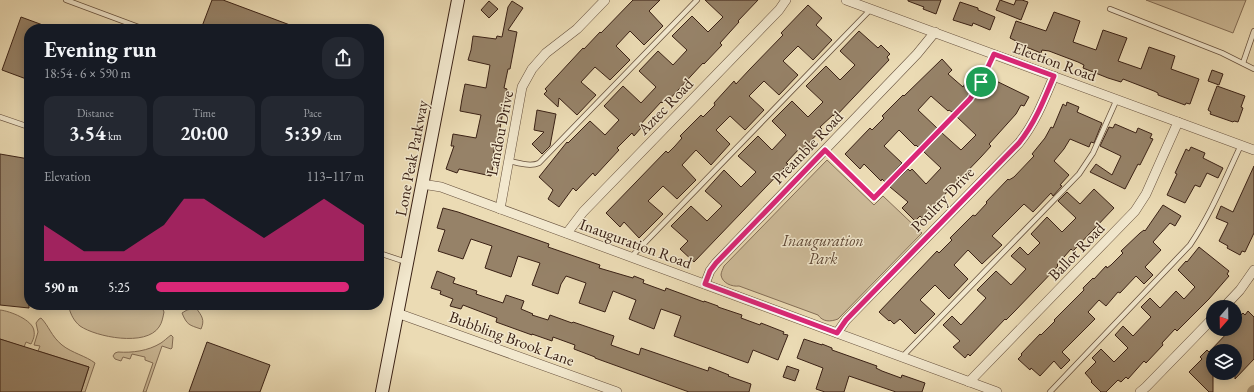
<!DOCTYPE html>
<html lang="en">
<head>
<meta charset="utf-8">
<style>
	body { margin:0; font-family:"EB Garamond",serif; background:#242831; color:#f1f3f6; height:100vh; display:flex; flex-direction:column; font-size:15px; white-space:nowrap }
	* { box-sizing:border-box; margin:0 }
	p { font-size:13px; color:#9ea1a6 }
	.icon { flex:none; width:22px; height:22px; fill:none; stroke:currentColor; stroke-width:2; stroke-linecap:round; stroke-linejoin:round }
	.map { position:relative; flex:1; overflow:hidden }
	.sheet { position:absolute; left:24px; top:24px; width:360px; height:286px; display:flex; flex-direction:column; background:#171b24; border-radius:16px; box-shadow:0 2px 10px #0003 }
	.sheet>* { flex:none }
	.needle { width:26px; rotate:200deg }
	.fabs { position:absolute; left:1206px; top:300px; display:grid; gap:8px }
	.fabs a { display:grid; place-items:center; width:36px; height:36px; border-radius:50%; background:#171b24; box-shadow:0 2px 10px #0003; font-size:20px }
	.pin { position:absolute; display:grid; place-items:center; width:34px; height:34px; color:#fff; margin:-17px; border:2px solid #fff; border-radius:50%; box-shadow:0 1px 4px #0007 }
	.round { display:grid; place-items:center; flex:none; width:42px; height:42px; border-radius:16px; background:#242831 }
	.overview { display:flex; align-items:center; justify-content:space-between; height:68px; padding:0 20px }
	h1 { font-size:22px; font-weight:700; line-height:30px }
	.stats { display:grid; grid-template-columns:repeat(3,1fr); gap:6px; height:68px; padding:4px 20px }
	.stats div { display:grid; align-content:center; border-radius:10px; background:#242831; text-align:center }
	.stats b { font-size:20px; font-weight:700 }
	.stats small { font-size:11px; font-weight:400 }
	.stats p { font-size:11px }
	.chart { height:112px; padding:8px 20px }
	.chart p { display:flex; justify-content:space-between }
	.chart svg { width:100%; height:72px; margin-top:4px; fill:#db2777; opacity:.7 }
	ul { padding:0 20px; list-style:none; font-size:13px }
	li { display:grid; grid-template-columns:64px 48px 1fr; align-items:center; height:30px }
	li i { height:10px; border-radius:5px; background:#db2777 }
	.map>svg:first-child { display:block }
	.green { fill:#cdbb99; stroke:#846e57 }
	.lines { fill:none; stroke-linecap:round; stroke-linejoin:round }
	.canal { stroke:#af9c7e; stroke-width:12 }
	.building { fill:#968268; stroke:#3a2115 }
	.service-casing { stroke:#66503d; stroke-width:6 }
	.minor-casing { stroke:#66503d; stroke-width:10 }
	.secondary-casing { stroke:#3a2115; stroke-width:14 }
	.service { stroke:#f2e8ce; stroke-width:4.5 }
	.minor { stroke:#f2e8ce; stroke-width:9 }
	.secondary { stroke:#f2e8ce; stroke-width:12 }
	.route-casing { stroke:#fff; stroke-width:8 }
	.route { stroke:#db2777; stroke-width:5 }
	.labels { text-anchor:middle; stroke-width:3; stroke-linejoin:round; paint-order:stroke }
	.street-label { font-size:16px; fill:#3a2115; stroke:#f2e8ce }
	.park-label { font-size:16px; font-style:italic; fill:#5f4836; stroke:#f2e8ce }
</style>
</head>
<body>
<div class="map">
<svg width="1254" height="392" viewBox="0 0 1254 392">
	<rect width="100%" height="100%" fill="#ebdbb4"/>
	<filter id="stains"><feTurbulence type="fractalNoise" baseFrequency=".005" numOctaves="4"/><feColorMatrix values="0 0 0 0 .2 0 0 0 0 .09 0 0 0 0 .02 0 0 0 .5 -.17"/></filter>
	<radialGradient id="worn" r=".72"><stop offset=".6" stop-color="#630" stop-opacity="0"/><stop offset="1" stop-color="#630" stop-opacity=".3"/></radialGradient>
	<g class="green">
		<path d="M1146 0H1246L1233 33Z"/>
		<path d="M827 160 874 205 883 196 922 233 838 319C830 322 823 322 818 315L739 286C732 287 722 283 721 275 721 272 723 269 724 266Z"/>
		<path d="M129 305H161L164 312C163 317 162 323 159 327 146 347 96 337 80 326 74 321 71 315 69 308 89 304 109 311 129 305Z"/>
		<path d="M196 308C202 316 205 320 201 329 189 325 187 325 182 313L187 310Z"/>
		<path d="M0 310C10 311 33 320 34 331 35 336 33 340 31 344L26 342 24 347 0 339Z"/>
		<path d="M41 318C49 326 51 336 62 345 72 353 86 356 95 363L85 392H81L89 367 38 351 40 346 34 345 38 332 36 323 39 319Z"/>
		<path d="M171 335 173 337 172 348 171 349 162 346 146 392H143L153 363 145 360V357L132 354 130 359 123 357 121 361 115 359 113 356 115 353 118 352C132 353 148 351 161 343 164 341 167 338 171 335Z"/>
	</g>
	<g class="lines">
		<path class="canal" d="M1253 392 1254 391"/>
	</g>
	<g class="building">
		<path d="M212 0H223L298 28V29H201Z"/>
		<path d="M633 0H660L649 11 663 26 644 45 630 31 616 46 630 60 610 80 595 67 581 82 596 95 577 115 559 98 558 107 544 94 547 91 545 89 583 48 584 49 600 32 601 33Z"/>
		<path d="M705 0H758L738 21 739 22 720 43 722 45 704 64 703 63 667 102 665 100 662 103 661 102 639 126 641 128 634 136 632 133 617 148 619 150 595 176 593 173 576 191 573 188 559 207 548 199 553 190 539 177 567 142 568 143 590 121 605 135 619 120 604 106 623 86 641 103 656 87 639 71 658 51 673 65 687 50 672 36 692 16 708 32 723 17Z"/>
		<path d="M908 0H941L936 14 923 9 924 7 908 1Z"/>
		<path d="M1000 0 1014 5 1016 0H1022L1028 2 1021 20 996 10Z"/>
		<path d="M489 1 498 9 489 18 481 10Z"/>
		<path d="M512 1 523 8 508 30 517 32 510 69H508L504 88 507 89 500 128 497 141H496L492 161H494L491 176 459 169 457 173 446 169 454 146H451L453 134 476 138 481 115 460 111 462 99 465 84 486 88 490 65 468 60 471 50 473 36 496 39 497 36 502 37 508 7Z"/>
		<path d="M960 2 978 8V10L995 17 990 30 973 23 972 26 953 20Z"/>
		<path d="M808 5 822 18 816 25 832 40 813 60 798 46 783 61 798 75 779 95 764 81 749 96 764 110 745 130 730 116 716 130 730 144 711 165 696 150 682 165 696 180 677 199 663 186 648 201 663 214 639 238 624 222 620 227 606 213 666 151 668 153 675 146 682 138 680 136 701 115 703 117 715 105 714 103 734 81 736 84 750 69 783 35 781 33Z"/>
		<path d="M1054 12 1080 21 1073 42 1096 50 1103 30 1127 38 1118 61 1141 69 1149 47 1175 56 1171 69 1199 79 1190 104 1186 103 1185 105 1158 95V93L1154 91 1123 79 1121 82 1108 78 1083 68 1084 65 1078 62 1049 51 1042 50 1041 53 1016 43V41L1010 38 1016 21 1046 31Z"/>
		<path d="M21 17 51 28V29H29V80L2 70Z"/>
		<path d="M859 31 878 48 881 45 890 54 887 57 889 60 835 117 833 115 820 127 822 129 802 150 800 148 786 163 788 164 694 262 680 249 688 241 671 226 691 206 707 221 722 206 705 191 724 170 741 187 756 172 738 156 758 136 772 150 786 135 772 121 792 101 808 117 823 102 806 86 826 66 840 80 855 65 840 51Z"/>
		<path d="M942 59 952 70 948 74 963 87 973 69 981 73 967 97 952 112 949 110 948 111 931 96 918 110 937 128 918 147 916 145 915 146 899 130 884 146 902 163 885 182 882 179 881 181 864 164 860 169 845 154 870 128 872 130 884 118 882 116 903 95 904 96Z"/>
		<path d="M1212 70 1223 74 1219 85 1208 81Z"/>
		<path d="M988 77 1029 97 1024 106 1021 105 1016 114 989 144 991 146 981 157 922 218 920 216 915 221 902 208 908 202 890 187 908 169 910 171 912 169 926 184 941 168 924 152 942 133 961 150 976 135 957 117 973 101Z"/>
		<path d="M1217 86 1245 96 1241 107 1243 108 1238 122 1234 121 1233 122 1210 114 1211 112 1208 110Z"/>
		<path d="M1067 102 1079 107 1077 112 1102 123 1094 143 1091 142 1089 147 1070 139 1064 149 1054 161 1069 175 1060 185 1062 186 1053 196 1051 193 1033 212 1024 204 992 236 1002 245 982 264 968 250 954 265 968 279 949 299 935 285 920 300 935 314 915 334 900 319 894 324 890 320 889 321 879 312 937 251 939 253 952 240 950 238 973 215 975 216 987 203 986 202 1008 179 1009 180 1014 177 1034 156 1032 154 1045 138 1051 127 1053 128 1063 104 1066 106Z"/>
		<path d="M537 110 556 114 550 146 542 154 532 144 544 132 534 130Z"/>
		<path d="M1115 124 1136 133 1138 128 1152 134 1150 138 1153 139 1140 165 1138 164 1125 189 1090 172 1096 164 1112 175 1121 156 1100 146 1109 127 1113 128Z"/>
		<path d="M1191 147 1205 153 1203 158 1223 168 1218 178 1207 173 1200 187 1195 185 1185 203 1167 195 1177 174 1175 173 1186 149 1189 151Z"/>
		<path d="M0 154 29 159V308L0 305Z"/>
		<path d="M1254 166V233L1245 252 1242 251 1240 255 1227 248 1228 246 1219 241 1228 223 1216 218 1221 206 1233 212Z"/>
		<path d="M1094 189 1114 208 1073 251 1071 249 1057 265 1058 266 1014 312 1006 320 1005 319 970 356 968 354 965 358 953 347 960 341 943 325 952 316 961 325 986 298 977 290 996 271 1011 285 1026 269 1011 256 1020 247 1028 255 1040 243 1031 234 1047 217 1062 232 1076 218 1058 201 1067 192 1080 204Z"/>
		<path d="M1163 205 1181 216 1175 226 1170 223 1153 242 1161 250 1145 267 1153 275 1144 284 1136 276 1120 293 1118 292 1106 306 1099 300 1088 312 1095 319 1062 352 1070 360 1061 369 1054 361 1040 376 1031 368 1030 370 1018 359 1022 355 1021 354 1040 334 1041 335 1055 321 1054 320 1084 290 1083 288 1093 278 1094 279 1106 266 1107 268 1111 265 1123 253 1121 251 1140 233 1144 230 1145 231Z"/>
		<path d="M443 208 458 212 549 244 548 247 600 265 599 268 633 278 634 276 644 280 643 283 665 291 666 288 704 302V301L718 306V307L742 315 741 318 760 325 761 323 784 332 783 334 788 335 778 360 753 350 748 363 674 336 681 316 661 309 654 329 629 319 636 300 613 291 605 312 579 303 586 283 566 276 561 284 558 294 532 285 540 263 518 256 511 277 485 268 492 246 471 239 463 259 438 251 445 230 437 228Z"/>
		<path d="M1199 247 1229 271 1227 274 1229 276 1209 299 1177 331 1175 329 1162 343 1163 345 1146 363 1144 361 1128 379 1126 377 1121 382 1118 380 1106 392H1101L1091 382 1092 381 1085 373 1096 362 1092 358 1101 349 1114 362 1128 348 1115 335 1123 326 1133 336 1151 317 1141 307 1150 298 1160 308 1176 291 1184 299 1195 287 1178 270 1186 261 1187 262Z"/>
		<path d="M437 271 455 278 453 283 477 291 476 294 503 303 506 295 524 301 521 309 533 314 532 315 548 320 550 315 572 323 573 322 614 336 611 345 639 355 641 348 708 371 709 367 729 375 728 376 751 384 749 392H689L595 358V357L574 349 575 345 553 337 552 341 532 334V335L496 322 497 318 463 305 461 309 450 306 453 299 440 294 441 291 431 288Z"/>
		<path d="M1248 311 1254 317V359L1235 379V365L1241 359 1235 354V351H1213V392H1209L1189 372 1202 359 1200 357 1207 350 1209 352 1231 329H1235V321L1243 313 1245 315Z"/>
		<path d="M0 339 89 367 81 392H0Z"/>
		<path d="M804 339 822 345V344L832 348V350L877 366 876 368 882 371 901 378 902 375 925 383 922 392H896L849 376 844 392H825L816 389 823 368 797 358Z"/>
		<path d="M207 342 270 365 260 392H189Z"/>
		<path d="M787 366 799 370 795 381 783 377Z"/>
	</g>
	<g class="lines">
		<g class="service-casing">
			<g id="service">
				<path d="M66 0 144 29"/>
				<path d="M1110 9 1222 53 1254 69"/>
				<path d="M1243 63 1254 31"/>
				<path d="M0 117 29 127"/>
				<path d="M825 150 874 198 970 99 981 82 994 54"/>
				<path d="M509 161C519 163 530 167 539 163L697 0"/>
				<path d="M379 253 406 262"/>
				<path d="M631 257 871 9"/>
				<path d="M902 357 1079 174 1093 153 1117 99"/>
				<path d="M1050 392 1190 245C1211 214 1225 179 1241 145"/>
			</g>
		</g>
		<g class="minor-casing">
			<g id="minor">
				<path d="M846 0 1254 150"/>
				<path d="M422 184 441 187 997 392"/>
				<path d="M500 209 522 87 532 69 546 53 577 29 605 0"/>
				<path d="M567 233 583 212 779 10 786 0"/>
				<path d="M705 284 710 271 716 263 917 54 935 32"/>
				<path d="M1224 307 1240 290 1254 270"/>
				<path d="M397 313 617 392"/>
				<path d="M837 333 846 320 1019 143C1035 123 1044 100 1054 76"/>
				<path d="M969 382 1135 211 1146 194 1178 122"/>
				<path d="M1140 392 1146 387 1213 318"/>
			</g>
		</g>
		<g class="secondary-casing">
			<path id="secondary" d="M382 392 458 0"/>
		</g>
		<use href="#service" class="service"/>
		<use href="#minor" class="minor"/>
		<use href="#secondary" class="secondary"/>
	</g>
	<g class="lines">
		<g class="route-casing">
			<path id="route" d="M994 54 1054 76C1044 100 1035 123 1019 143L846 320 837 333 705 284 710 271 716 263 825 150 874 198 970 99 981 82Z"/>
		</g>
		<use href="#route" class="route"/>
	</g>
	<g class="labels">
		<g class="street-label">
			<text transform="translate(1055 61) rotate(20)" y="6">Election Road</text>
			<text transform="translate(665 106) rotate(-46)" y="6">Aztec Road</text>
			<text transform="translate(499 133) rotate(-79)" y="6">Landou Drive</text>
			<text transform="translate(807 147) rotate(-46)" y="6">Preamble Road</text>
			<text transform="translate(411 158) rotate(-79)" y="6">Lone Peak Parkway</text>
			<text transform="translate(942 199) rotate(-46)" y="6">Poultry Drive</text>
			<text transform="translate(636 243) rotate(20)" y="6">Inauguration Road</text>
			<text transform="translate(1076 251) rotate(-46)" y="6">Ballot Road</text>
			<text transform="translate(512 338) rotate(20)" y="6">Bubbling Brook Lane</text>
		</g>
		<g class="park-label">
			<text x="823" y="246">Inauguration<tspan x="823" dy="18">Park</tspan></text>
		</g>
	</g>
	<rect width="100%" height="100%" filter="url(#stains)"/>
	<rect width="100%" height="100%" fill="url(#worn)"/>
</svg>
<div class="fabs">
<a><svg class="needle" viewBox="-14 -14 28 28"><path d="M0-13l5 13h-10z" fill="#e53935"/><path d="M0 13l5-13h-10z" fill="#9ea1a6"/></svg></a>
<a><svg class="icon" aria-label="layers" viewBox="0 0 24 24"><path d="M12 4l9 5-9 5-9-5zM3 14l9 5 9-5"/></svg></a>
</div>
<div class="pin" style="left:981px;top:82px;background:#1e9e55"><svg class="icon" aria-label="arrive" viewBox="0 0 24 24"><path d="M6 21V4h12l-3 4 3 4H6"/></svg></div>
<section class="sheet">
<div class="overview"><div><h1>Evening run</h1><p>18:54 · 6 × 590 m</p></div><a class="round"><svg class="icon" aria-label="share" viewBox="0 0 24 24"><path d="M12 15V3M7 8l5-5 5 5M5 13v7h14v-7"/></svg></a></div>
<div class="stats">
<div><p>Distance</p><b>3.54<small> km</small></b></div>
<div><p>Time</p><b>20:00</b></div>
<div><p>Pace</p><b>5:39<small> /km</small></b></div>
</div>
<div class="chart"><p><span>Elevation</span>113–117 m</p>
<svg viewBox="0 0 160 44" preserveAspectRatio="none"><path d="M0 44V22L10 30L20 38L30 38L40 38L50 30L60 22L70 6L80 6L90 14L100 22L110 30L120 22L130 14L140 6L150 14L160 22V44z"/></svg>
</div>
<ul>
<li><b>590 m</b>5:25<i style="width:93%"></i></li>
</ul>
</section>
</div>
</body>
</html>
